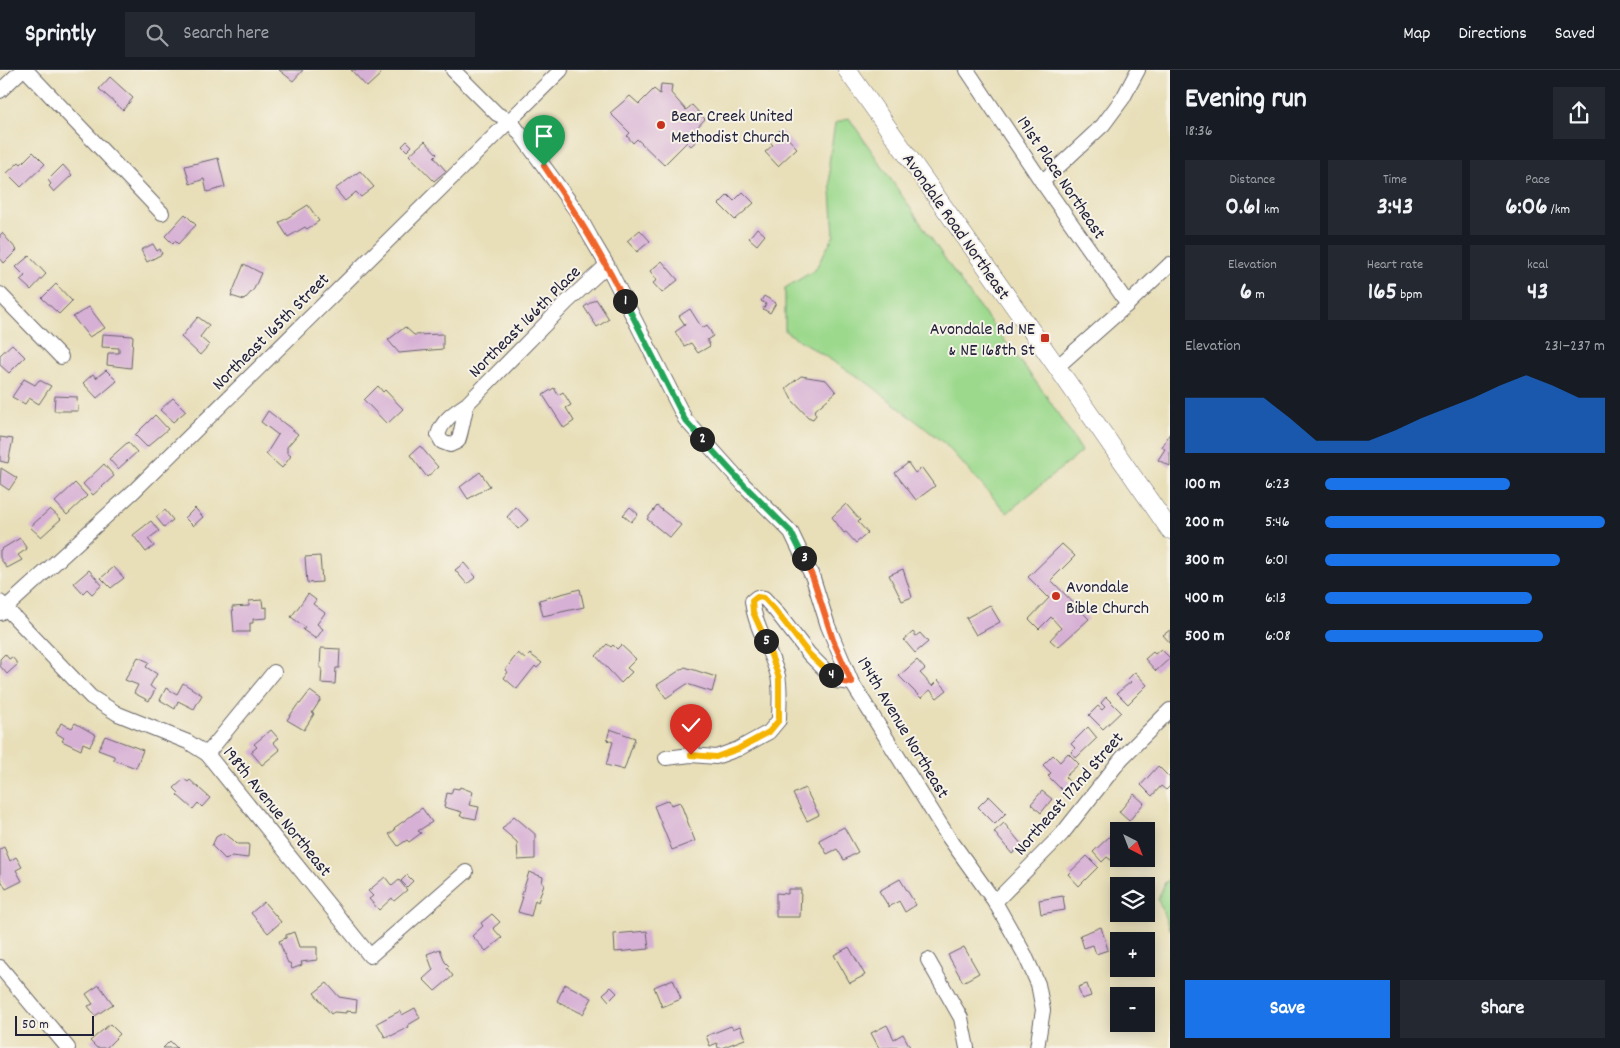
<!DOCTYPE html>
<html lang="en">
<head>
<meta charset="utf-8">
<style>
	body { margin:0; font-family:Dekko,sans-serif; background:#242831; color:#f1f3f6; height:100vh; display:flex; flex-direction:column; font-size:19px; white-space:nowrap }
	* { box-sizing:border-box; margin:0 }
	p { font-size:16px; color:#9ea1a6 }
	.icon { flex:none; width:28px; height:28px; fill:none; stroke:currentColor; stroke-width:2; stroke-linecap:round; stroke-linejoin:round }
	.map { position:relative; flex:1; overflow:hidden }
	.sheet { display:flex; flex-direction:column; background:#171b24; width:450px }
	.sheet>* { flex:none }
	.needle { width:32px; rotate:138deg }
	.buttons { position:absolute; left:1110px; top:752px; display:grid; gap:10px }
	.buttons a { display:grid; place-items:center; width:45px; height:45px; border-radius:0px; background:#171b24; box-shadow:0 2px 12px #0003; font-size:25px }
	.scale { position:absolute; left:15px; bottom:12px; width:79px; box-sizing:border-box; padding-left:5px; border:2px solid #22223b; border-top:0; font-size:14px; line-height:18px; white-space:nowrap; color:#22223b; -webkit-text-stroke:4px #f7f3e8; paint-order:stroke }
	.pin { position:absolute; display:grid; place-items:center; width:42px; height:42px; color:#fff; margin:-51px -21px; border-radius:50% 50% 50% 0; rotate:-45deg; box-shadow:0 0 5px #0007 }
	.pin .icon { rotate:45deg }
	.km { position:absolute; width:25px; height:25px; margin:-12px; border-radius:50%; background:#222; color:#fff; font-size:14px; line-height:25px; text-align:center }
	.round { display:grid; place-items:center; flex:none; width:52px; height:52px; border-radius:0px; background:#242831 }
	.head { display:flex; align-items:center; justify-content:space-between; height:85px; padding:0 15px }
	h1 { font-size:28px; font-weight:800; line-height:38px }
	.metrics { display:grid; grid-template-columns:repeat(3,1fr); gap:8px; height:85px; padding:5px 15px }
	.metrics div { display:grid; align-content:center; border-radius:0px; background:#242831; text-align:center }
	.metrics b { font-size:25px; font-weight:800 }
	.metrics small { font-size:14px; font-weight:400 }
	.metrics p { font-size:14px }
	.chart { height:140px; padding:10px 15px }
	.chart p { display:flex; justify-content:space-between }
	.chart svg { width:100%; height:90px; margin-top:5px; fill:#1a73e8; opacity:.7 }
	.button { display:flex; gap:10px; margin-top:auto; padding:10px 15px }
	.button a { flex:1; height:58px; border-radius:0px; background:#1a73e8; color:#fff; font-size:20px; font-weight:800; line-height:58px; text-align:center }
	.button a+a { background:#242831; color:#f1f3f6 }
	ul { padding:0 15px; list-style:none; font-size:16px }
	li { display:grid; grid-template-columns:80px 60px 1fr; align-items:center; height:38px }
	li i { height:12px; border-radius:6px; background:#1a73e8 }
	header { display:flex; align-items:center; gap:30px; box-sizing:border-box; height:70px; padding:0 25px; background:#171b24; border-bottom:1px solid #363941 }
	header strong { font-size:24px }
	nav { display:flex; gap:28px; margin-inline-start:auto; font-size:18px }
	.search { width:350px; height:45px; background:#242831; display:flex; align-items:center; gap:12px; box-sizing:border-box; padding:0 18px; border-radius:0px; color:#9ea1a6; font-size:19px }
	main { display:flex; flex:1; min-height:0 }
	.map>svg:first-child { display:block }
	.green { fill:#9cd98d; stroke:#5f7e64 }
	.building { fill:#d7b0d5 }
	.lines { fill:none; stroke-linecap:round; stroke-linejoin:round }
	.minor-casing { stroke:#676467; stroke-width:16 }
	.major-casing { stroke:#676467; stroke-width:19 }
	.minor { stroke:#fff; stroke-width:14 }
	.major { stroke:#fff; stroke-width:18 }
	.split-1-casing { stroke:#fff; stroke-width:10 }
	.split-2-casing { stroke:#fff; stroke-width:10 }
	.split-3-casing { stroke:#fff; stroke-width:10 }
	.split-4-casing { stroke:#fff; stroke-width:10 }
	.split-5-casing { stroke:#fff; stroke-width:10 }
	.split-6-casing { stroke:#fff; stroke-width:10 }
	.split-1 { stroke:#f0652b; stroke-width:6 }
	.split-2 { stroke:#22a559; stroke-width:6 }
	.split-3 { stroke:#22a559; stroke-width:6 }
	.split-4 { stroke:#f0652b; stroke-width:6 }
	.split-5 { stroke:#f5b400; stroke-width:6 }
	.split-6 { stroke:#f5b400; stroke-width:6 }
	.poi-dot { fill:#c8321e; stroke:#f7f3e8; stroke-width:2 }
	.labels { text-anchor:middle; stroke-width:4; stroke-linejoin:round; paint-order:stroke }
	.poi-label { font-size:18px; fill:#22223b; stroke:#f7f3e8; text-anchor:start }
	.street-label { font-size:18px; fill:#22223b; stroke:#f7f3e8 }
</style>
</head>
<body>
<header>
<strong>Sprintly</strong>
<div class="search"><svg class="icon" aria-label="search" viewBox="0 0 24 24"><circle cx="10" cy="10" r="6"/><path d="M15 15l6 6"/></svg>Search here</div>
<nav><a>Map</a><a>Directions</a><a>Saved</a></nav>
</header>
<main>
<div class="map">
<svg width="1170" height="978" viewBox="0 0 1170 978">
	<rect width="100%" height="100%" fill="#f7f3e8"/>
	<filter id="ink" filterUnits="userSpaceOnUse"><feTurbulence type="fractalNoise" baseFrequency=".02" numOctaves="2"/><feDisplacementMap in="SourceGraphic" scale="10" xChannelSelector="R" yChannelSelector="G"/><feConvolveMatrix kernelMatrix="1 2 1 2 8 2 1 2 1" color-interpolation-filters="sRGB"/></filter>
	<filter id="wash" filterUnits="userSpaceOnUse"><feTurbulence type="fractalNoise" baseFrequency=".0096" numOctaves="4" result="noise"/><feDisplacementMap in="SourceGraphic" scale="20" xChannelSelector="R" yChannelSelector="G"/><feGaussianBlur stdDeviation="1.12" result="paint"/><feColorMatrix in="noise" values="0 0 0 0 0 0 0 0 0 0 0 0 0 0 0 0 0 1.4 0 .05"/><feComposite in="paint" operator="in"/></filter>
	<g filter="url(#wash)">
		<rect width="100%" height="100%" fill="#e8dfb9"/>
		<g class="green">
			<path d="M849 48 965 218 1045 324 1082 381 1007 443 945 374 869 314 785 261V218L815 200 834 165 829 93 835 53Z"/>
			<path d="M1170 810V860L1158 830 1165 812Z"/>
		</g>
		<g id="blocks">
			<g class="building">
				<path d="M279 0H303L293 11Z"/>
				<path d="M351 0H378L381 4 367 17Z"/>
				<path d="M110 7 133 28 123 40 99 19Z"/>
				<path d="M661 14 672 15 671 23 686 40 692 35 705 49 694 61 700 68 691 76 687 72 664 95 637 69 633 73 627 66 630 63 610 43 630 26 639 34 654 19 660 24Z"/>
				<path d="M780 60 797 78 778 96 765 82 773 75 769 71Z"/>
				<path d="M407 71 412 76 407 81 402 76Z"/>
				<path d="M425 71 437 84 434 87 446 101 434 111 409 85Z"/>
				<path d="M33 82 45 94 21 117 7 103 19 92 21 94Z"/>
				<path d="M218 88 225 117 207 122 204 109 190 114 185 96Z"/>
				<path d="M63 95 72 105 54 122 49 116 51 114 48 110Z"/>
				<path d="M360 101 374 117 361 127 356 122 345 131 335 119Z"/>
				<path d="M743 122 754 133 735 150 719 134 728 125 734 131Z"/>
				<path d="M308 135 319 151 307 159 305 157 288 167 279 153Z"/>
				<path d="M185 144 196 155 178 174 175 171 173 174 165 166Z"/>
				<path d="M757 158 765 165 757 175 749 168Z"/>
				<path d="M640 160 650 171 637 182 627 171Z"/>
				<path d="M2 163 17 180 4 193 0 188V165Z"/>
				<path d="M153 174 157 181 160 179 162 184 147 192 141 180Z"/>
				<path d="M29 186 46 204 31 220 20 210 25 206 16 197Z"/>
				<path d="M662 191 678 210 662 223 653 213 657 210 650 201Z"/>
				<path d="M244 194 261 203 254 219 244 230 231 226Z"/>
				<path d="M56 214 72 231 59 244 42 228Z"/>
				<path d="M764 226 776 233 770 243 763 239 766 234 761 231Z"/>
				<path d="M596 229 609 249 597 257 584 237Z"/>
				<path d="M89 237 105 258 89 267 73 247Z"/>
				<path d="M690 239 702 258 707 255 713 266 707 270 710 276 698 283 691 273 684 276 675 262 685 255 679 246Z"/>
				<path d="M198 247 209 255 200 267 209 275 200 285 181 267Z"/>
				<path d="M405 257 414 265 443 264V279L399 283 388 270Z"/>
				<path d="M103 264 133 266 131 298 107 295 108 283H119V278L102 277Z"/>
				<path d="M12 274 25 287 9 303 0 295V285Z"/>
				<path d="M106 300 117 311 97 328 83 313 93 304 96 308Z"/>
				<path d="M801 306 826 310 836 322 814 341 816 345 813 349 808 347 792 330 786 318Z"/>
				<path d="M24 309 35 315 39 310 51 316 39 334 29 328 25 334 12 327Z"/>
				<path d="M378 316 383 322 385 320 403 339 387 354 364 330Z"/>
				<path d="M554 318 558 325 563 322 571 335 566 338 574 351 564 358 543 325Z"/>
				<path d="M55 326 77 327 78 341H54Z"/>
				<path d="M173 328 186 341 173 352 160 340Z"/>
				<path d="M268 341 298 364 287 377V383L291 386 282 398 266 384 278 365 261 352Z"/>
				<path d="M155 345 168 359 147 377 135 365Z"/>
				<path d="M1170 363V396L1158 390 1165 379 1162 377Z"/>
				<path d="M0 367 13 369 8 393 0 391Z"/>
				<path d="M128 372 137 382 118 399 109 389Z"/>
				<path d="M420 376 438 397 427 407 410 385Z"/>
				<path d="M908 393 915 403 922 398 935 416 916 430 895 403Z"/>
				<path d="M104 394 114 406 93 425 83 414Z"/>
				<path d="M1 398 17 408 9 420 0 414Z"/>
				<path d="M480 402 490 416 468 429 460 417Z"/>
				<path d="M75 413 87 426 67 445 55 432Z"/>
				<path d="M846 434 860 450 858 452 868 463 856 473 846 462 844 463 832 447Z"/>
				<path d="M657 436 681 455 670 468 647 449Z"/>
				<path d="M516 437 528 450 518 459 507 447Z"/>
				<path d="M630 437 638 444 631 452 623 445Z"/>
				<path d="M195 438 203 447 193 456 185 448Z"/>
				<path d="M50 439 61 449 41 467 30 457Z"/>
				<path d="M165 440 173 450 164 457 156 447Z"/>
				<path d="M151 451 159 461 148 469 154 476 146 482 133 465Z"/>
				<path d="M20 468 27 479 18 485 22 490 7 498 0 488V480Z"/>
				<path d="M1062 474 1075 486 1051 510 1089 549 1058 577 1050 570 1061 558 1051 547 1039 559 1029 549 1049 528 1028 507Z"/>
				<path d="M320 486 322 512 307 513 305 487Z"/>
				<path d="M464 493 476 507 467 514 455 500Z"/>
				<path d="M114 497 124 508 111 518 101 508Z"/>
				<path d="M903 499 912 527 902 531 889 505Z"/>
				<path d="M89 500 102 515 92 524 87 519 83 523 74 513Z"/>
				<path d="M580 519 584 537 543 546 539 530Z"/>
				<path d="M308 524 316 530 313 534 325 543 317 554 323 559 316 569 303 560 305 557 291 547Z"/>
				<path d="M262 530 263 538 267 537V548L253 549V553H250V562H234L232 537 249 536V531Z"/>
				<path d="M990 535 1000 552 976 565 966 548Z"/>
				<path d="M1170 560V573L1163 565Z"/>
				<path d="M913 562 916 566 920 563 928 572 915 583 904 570Z"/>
				<path d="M607 574 611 577 613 575 617 579 621 575 636 589 627 598 632 602 621 613 596 586Z"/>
				<path d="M321 578 340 579 339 598H336L335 614 321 613 322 598H320Z"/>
				<path d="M1161 579 1170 588 1156 601 1145 589 1153 582 1155 584Z"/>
				<path d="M518 583 525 589 530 584 542 593 537 598 535 596 517 619 504 608 508 602 505 600Z"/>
				<path d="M5 584 9 589 12 587 18 594 7 604 0 596V589Z"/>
				<path d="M138 587 149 592 146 597 157 604 150 616 155 620 149 631 134 623 138 615 125 610Z"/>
				<path d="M917 590 925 599 920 603 932 616 938 610 947 620 937 628 930 620 921 628 899 606Z"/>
				<path d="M685 597 716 607 712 622 687 614 666 628 657 615Z"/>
				<path d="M1135 602 1147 615 1128 634 1117 623 1131 612 1128 609Z"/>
				<path d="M183 613 202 625 194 639 178 631 175 639 160 630 166 618 177 624Z"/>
				<path d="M310 621 321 629 312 643 314 644 304 660 287 650 298 634H300Z"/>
				<path d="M1106 627 1121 642 1103 659 1089 645 1098 636 1102 640 1105 637 1101 633Z"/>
				<path d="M61 653 72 658 75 653 96 665 90 676 83 673 81 680 62 671 64 668 56 663Z"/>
				<path d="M1088 657 1097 668 1076 688 1071 682 1075 678 1071 674Z"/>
				<path d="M610 659 635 668 624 700 606 695 613 672 607 670Z"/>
				<path d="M271 660 278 668 273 672 280 680 262 695 251 682 257 677 254 674Z"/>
				<path d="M105 666 143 680 136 698 114 690V686L98 680Z"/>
				<path d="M1068 683 1079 694 1065 707 1072 714 1064 722 1048 706 1051 703 1043 695 1053 685 1060 692Z"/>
				<path d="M1158 696 1170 708V716L1166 720 1161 716 1152 726 1141 715Z"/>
				<path d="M184 709 188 712 190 710 210 728 202 737 198 733 193 739 177 725 179 723 174 718Z"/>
				<path d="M460 717 473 722 469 735 479 737 476 749 460 746 462 742 444 737 447 723 451 724 453 718 459 719Z"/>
				<path d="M805 718 819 745 807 751 793 724Z"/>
				<path d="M1042 721 1052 729 1041 743 1031 734Z"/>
				<path d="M1134 724 1144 733 1129 751 1119 742Z"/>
				<path d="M989 726 1006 743 995 754 978 737Z"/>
				<path d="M669 730 671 735 680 732 695 771 672 780 654 736Z"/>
				<path d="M422 738 432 752 418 761 421 763 409 772 407 770 398 776 389 764 395 760 394 758Z"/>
				<path d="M514 746 535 764V789L518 790 517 772 502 759Z"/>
				<path d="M1004 753 1022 775 1012 784 994 762Z"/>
				<path d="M844 757 858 782 844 790 837 779 827 784 819 770Z"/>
				<path d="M223 763 232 769 237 774H249L248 788 232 786 226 790 212 776 216 767Z"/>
				<path d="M1111 765 1119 773V776L1113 781 1117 785 1111 790 1107 787 1102 792 1093 782Z"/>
				<path d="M4 777 10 791 16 787 22 797 16 800 22 811 6 819 0 808V779Z"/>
				<path d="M1087 786 1098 797 1079 816 1068 804Z"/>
				<path d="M529 802 543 807 542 813 544 814 538 832 535 830 531 846 518 842 523 827H521Z"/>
				<path d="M407 805 413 811 407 817 401 811Z"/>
				<path d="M385 807 392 816 399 810 407 820 394 831 392 828 379 840 369 829 373 826 368 821Z"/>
				<path d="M900 809 916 835 905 842 899 831 889 837 879 821Z"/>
				<path d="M788 819H801L800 847H776V823L788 824Z"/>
				<path d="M1063 826 1065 840 1041 844 1039 830Z"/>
				<path d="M264 832 281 852 268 863 251 843Z"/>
				<path d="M492 844 500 852 493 858 502 868 486 881 472 866 483 856 481 853Z"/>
				<path d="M1101 857 1108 880 1096 884 1093 875 1084 878 1080 865Z"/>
				<path d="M647 861 649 879 615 882 614 864Z"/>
				<path d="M294 862 299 877H317V890L301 892 302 895 292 899 290 893H288L279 871 286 868V865Z"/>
				<path d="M849 877 865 905 850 913 834 885Z"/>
				<path d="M964 877 979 903 963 912 948 885Z"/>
				<path d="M440 879 445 892 449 896 447 898 453 906 435 921 423 909 433 900 427 884Z"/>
				<path d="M673 909 681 929 662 937 654 917Z"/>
				<path d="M327 913 339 927 357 930 356 942 346 941V943L334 942 331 944 314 923Z"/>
				<path d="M565 914 592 928 583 944 557 931Z"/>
				<path d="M1087 914 1091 926 1082 929 1078 917Z"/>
				<path d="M99 915 113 934 95 946 88 936 93 934 86 924Z"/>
				<path d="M611 917 617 923 609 931 603 924Z"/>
				<path d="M415 938 420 948 408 955 409 957 391 966 390 965 385 967 377 953 400 941 402 945Z"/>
				<path d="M110 954 120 964 106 978H97L90 971Z"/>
				<path d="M887 955 894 969 903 964 910 977 879 978 871 963Z"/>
				<path d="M731 956 733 959 740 956 745 969 721 978H718L717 973 710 976 706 966Z"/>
				<path d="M170 971 177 978H163Z"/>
			</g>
		</g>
	</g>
	<g filter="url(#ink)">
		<use href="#blocks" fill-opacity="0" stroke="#676467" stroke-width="1"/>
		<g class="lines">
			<g class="minor-casing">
				<g id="minor">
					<path d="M26 0 162 143"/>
					<path d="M453 0 497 44 510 50 575 139 591 168 607 195 685 349 744 415 791 462 813 508 828 556 852 613 947 765 995 832 1025 885 1038 914 1043 940 1037 978"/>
					<path d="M967 0 1042 112 1128 234"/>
					<path d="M0 21 22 0"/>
					<path d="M1042 112 1103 55 1123 28 1138 0"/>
					<path d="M0 224 61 287"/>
					<path d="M1057 297 1128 234 1170 194"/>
					<path d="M467 334C465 340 460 369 458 371 457 372 452 374 450 375L442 372 438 365C442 350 455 342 467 334L567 232 607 195"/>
					<path d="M0 532 91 627 118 644 188 672 207 684 370 886 466 802"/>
					<path d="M0 543 134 421 561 0"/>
					<path d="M207 684 274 602"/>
					<path d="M691 685 696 654"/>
					<path d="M666 688 691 685 716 687 738 679 769 662 779 650C779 636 781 619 778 606 771 581 755 557 752 531L757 527 764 528 775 540 809 584 836 611 852 613"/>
					<path d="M995 832 1062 764 1122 688 1170 640"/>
					<path d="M928 890 961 948 967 978"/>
					<path d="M0 897 68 978"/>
				</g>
			</g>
			<g class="major-casing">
				<path id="major" d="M847 0 1057 297 1170 460"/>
			</g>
			<use href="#minor" class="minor"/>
			<use href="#major" class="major"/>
		</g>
	</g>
	<g class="lines" filter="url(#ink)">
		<g class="split-1-casing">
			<path id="split-1" d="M544 96C574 139 601 184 625 231"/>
		</g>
		<g class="split-2-casing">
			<path id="split-2" d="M625 231 685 350 702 369"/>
		</g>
		<g class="split-3-casing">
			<path id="split-3" d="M702 369 744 415 791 462 804 488"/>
		</g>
		<g class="split-4-casing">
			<path id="split-4" d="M804 488 813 508 833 570 852 613 836 611 831 605"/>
		</g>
		<g class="split-5-casing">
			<path id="split-5" d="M766 571 753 542 752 531 757 527 764 528 775 540 809 584 831 605"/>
		</g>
		<g class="split-6-casing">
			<path id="split-6" d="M691 685 716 687 738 679 769 662 779 650V608L766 571"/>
		</g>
		<use href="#split-1" class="split-1"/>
		<use href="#split-2" class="split-2"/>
		<use href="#split-3" class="split-3"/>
		<use href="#split-4" class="split-4"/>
		<use href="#split-5" class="split-5"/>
		<use href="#split-6" class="split-6"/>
	</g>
	<g class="poi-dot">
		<circle cx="661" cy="55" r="5"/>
		<rect x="1040" y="263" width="10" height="10" rx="2.5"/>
		<circle cx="1056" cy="526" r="5"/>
	</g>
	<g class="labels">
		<g class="poi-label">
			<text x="671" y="51">Bear Creek United<tspan x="671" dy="21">Methodist Church</tspan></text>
			<text x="1035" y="264" text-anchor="end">Avondale Rd NE<tspan x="1035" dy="21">&amp; NE 168th St</tspan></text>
			<text x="1066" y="522">Avondale<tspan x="1066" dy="21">Bible Church</tspan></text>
		</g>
		<g class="street-label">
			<text transform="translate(1062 107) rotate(56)" y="6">191st Place Northeast</text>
			<text transform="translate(957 156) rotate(55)" y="6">Avondale Road Northeast</text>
			<text transform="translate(524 251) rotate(-45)" y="6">Northeast 166th Place</text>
			<text transform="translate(270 261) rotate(-45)" y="6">Northeast 165th Street</text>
			<text transform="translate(904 657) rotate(59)" y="6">194th Avenue Northeast</text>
			<text transform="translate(1068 723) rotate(-49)" y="6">Northeast 172nd Street</text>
			<text transform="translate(278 741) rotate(51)" y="6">198th Avenue Northeast</text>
		</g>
	</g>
</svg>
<div class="buttons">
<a><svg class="needle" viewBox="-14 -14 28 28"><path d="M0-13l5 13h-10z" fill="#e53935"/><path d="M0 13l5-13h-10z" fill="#9ea1a6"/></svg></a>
<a><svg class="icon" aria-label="layers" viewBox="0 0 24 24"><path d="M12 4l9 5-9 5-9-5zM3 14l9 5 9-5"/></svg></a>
<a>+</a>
<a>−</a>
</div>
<div class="scale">50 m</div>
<div class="pin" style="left:544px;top:96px;background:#1e9e55"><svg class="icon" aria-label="arrive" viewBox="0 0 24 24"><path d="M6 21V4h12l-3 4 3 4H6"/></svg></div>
<div class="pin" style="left:691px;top:685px;background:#d93025"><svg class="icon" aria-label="check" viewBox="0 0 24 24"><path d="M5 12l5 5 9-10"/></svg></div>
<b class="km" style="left:625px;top:231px">1</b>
<b class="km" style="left:702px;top:369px">2</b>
<b class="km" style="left:804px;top:488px">3</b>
<b class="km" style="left:831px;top:605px">4</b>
<b class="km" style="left:766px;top:571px">5</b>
</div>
<section class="sheet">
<div class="head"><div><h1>Evening run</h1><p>18:36</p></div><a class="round"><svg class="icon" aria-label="share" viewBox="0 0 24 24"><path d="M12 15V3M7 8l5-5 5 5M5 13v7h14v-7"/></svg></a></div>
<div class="metrics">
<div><p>Distance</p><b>0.61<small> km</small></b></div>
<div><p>Time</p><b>3:43</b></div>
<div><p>Pace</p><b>6:06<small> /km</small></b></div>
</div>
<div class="metrics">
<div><p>Elevation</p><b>6<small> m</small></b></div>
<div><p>Heart rate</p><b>165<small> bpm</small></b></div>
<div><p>kcal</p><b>43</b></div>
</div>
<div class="chart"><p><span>Elevation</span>231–237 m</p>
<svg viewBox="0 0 160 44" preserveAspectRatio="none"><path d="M0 44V17L10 17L20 17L30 17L40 27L50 38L60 38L70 38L80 33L90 27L100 22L110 17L120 11L130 6L140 11L150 17L160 17V44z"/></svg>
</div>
<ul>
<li><b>100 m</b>6:23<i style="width:66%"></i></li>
<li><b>200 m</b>5:46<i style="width:100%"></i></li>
<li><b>300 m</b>6:01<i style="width:84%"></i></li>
<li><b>400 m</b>6:13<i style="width:74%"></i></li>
<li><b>500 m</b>6:08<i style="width:78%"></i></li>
</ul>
<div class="button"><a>Save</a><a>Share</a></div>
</section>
</main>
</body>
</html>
